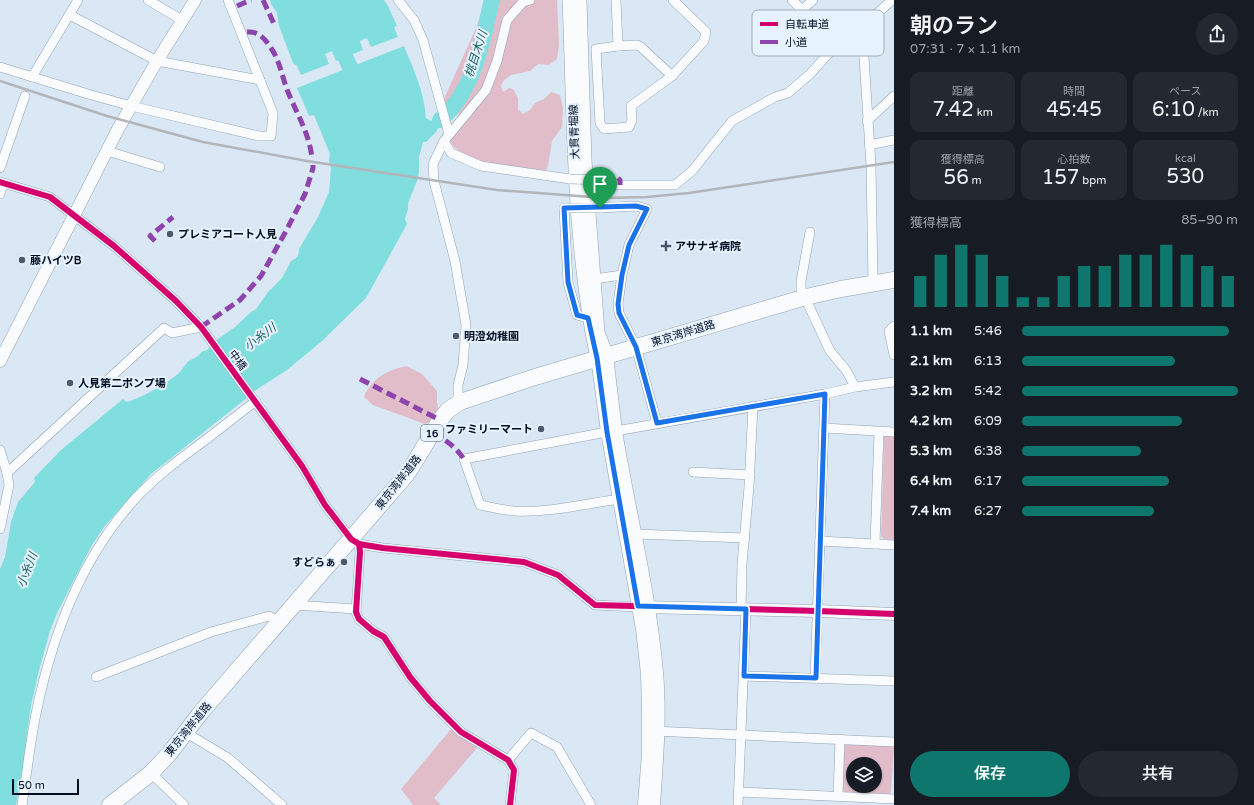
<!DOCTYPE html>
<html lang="ja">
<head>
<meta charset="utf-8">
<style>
	body { margin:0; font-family:"Varela Round","Noto Sans JP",sans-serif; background:#242831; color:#f1f3f6; height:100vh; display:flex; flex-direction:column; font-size:15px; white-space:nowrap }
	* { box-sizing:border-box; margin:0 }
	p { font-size:13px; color:#9ea1a6 }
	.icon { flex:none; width:22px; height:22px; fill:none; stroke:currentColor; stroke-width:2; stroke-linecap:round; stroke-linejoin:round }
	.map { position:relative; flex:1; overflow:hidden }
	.sheet { display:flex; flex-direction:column; background:#171b24; width:360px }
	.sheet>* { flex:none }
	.tools { position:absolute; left:846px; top:757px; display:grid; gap:8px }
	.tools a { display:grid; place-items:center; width:36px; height:36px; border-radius:50%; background:#171b24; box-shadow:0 1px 3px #0004; font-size:20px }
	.scale { position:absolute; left:12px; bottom:10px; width:67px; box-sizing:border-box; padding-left:4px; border:2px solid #000d22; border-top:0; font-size:11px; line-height:14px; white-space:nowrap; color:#000d22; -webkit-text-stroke:3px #e6f2fe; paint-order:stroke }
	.pin { position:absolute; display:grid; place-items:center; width:34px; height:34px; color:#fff; margin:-41px -17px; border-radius:50% 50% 50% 0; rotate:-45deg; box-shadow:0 0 4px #0007 }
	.pin .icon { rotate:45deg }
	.round { display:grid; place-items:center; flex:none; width:42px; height:42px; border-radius:21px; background:#242831 }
	.headline { display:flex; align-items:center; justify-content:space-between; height:68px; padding:0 16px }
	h1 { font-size:22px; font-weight:600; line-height:30px }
	.figures { display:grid; grid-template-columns:repeat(3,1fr); gap:6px; height:68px; padding:4px 16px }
	.figures div { display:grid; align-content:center; border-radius:10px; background:#242831; text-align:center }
	.figures b { font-size:20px; font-weight:600 }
	.figures small { font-size:11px; font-weight:400 }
	.figures p { font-size:11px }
	.chart { height:112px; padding:8px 16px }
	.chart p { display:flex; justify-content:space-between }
	.chart svg { width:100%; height:72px; margin-top:4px; stroke:#0f766e; stroke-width:6 }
	.primary-button { display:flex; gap:8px; margin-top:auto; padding:8px 16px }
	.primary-button a { flex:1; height:46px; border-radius:24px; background:#0f766e; color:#fff; font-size:16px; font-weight:600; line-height:46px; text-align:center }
	.primary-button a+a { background:#242831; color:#f1f3f6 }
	ul { padding:0 16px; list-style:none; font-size:13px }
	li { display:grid; grid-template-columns:64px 48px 1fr; align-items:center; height:30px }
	li i { height:10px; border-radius:5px; background:#0f766e }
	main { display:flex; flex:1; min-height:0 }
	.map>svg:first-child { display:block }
	.green { fill:#e0bdc9; fill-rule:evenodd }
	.water { fill:#80dfde }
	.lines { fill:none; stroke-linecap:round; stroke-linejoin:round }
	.river { stroke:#80dfde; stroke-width:16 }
	.minor-casing { stroke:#93a3b4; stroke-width:10 }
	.tertiary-casing { stroke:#93a3b4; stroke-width:13 }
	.secondary-casing { stroke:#93a3b4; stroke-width:14 }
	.trunk-casing { stroke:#93a3b4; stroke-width:17 }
	.minor { stroke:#f9fbfd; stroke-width:9 }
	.tertiary { stroke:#f9fbfd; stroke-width:12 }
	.secondary { stroke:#f9fbfd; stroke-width:13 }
	.trunk { stroke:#f9fbfd; stroke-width:16 }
	.rail { stroke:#b2b5b9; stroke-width:2.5 }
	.minor-bridge-casing { stroke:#93a3b4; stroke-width:10; stroke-linecap:butt }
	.minor-bridge { stroke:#f9fbfd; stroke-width:9 }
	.quiet { stroke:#8e44ad; stroke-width:5; stroke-dasharray:10 5; stroke-linecap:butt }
	.cycleway-casing { stroke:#e6f2fe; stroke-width:8 }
	.cycleway { stroke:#d6006c; stroke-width:6 }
	.route-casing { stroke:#fff; stroke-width:8 }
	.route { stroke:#1a73e8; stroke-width:5 }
	.poi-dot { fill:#4c596c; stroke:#e6f2fe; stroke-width:1.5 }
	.labels { text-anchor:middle; stroke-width:4; stroke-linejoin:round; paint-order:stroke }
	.shield { fill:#e6f2fe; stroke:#455264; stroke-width:1 }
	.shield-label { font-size:10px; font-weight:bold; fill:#000d22 }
	.street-label { font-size:11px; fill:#000d22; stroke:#e6f2fe }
	.poi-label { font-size:11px; font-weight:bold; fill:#000d22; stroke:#e6f2fe; text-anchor:start }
	.water-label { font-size:12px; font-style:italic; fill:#155e5b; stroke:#e6f2fe }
	.key { fill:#e6f2fe; stroke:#a1adbc; stroke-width:1 }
	.key-label { font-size:11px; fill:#000d22 }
</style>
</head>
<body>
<main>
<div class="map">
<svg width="894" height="805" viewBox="0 0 894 805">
	<rect width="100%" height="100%" fill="#dae7f4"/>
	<g class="green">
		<path d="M485 0H557L559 45 557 59 549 65 538 64 530 71 511 75 504 80 501 86 503 92 509 88 513 89 518 98V109L523 114 530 110 535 103 544 99 551 92 560 95 563 108 562 127 552 141 548 166 546 170C519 169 480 166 458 150 455 148 452 144 450 141L461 113 453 116 443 101 477 26Z"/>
		<path d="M406 366 422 374 437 391V402L439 412 431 421 425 424 373 405 364 397C372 378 386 371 406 366Z"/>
		<path d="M886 435 894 436V540L884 539 881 536 884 436Z"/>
		<path d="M452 728 477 748 434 798 441 805H413L401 789Z"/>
		<path d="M844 743 891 745 894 747 891 792 890 794 845 792 842 789ZM853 764H875V786H853Z"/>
	</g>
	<g class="water">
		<path d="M270 0H384L388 6 397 26 394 27 398 37 371 47 367 38 360 41 363 50 336 61 332 51 325 54 329 64 301 75 297 66 293 63 279 26 277 13 271 4Z"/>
		<path d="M404 46C414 70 424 92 426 118L431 121 439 113 441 124 436 132 426 142H423L419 157V172L417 181 408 203V209L405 219 407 224 366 298 322 341 287 370 253 392 215 341 235 327 251 312 256 309 268 292 282 278 291 261C297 258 299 256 299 249L318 217 329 192 331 168 329 161 330 154 314 115 309 116 297 88Z"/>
		<path d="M211 346 248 397 151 474 104 527 92 545 57 613 50 631 38 674 31 706 27 733 25 754 16 805H0V569L5 557 11 522 18 502 35 482 34 478 61 450 123 399 127 402C141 398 168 383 179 373 183 369 185 364 189 361 195 357 198 358 201 352L207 350Z"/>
	</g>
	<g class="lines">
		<g class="river">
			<path d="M318 0 350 67 355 88"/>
			<path d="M440 120C463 101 475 70 482 42 486 28 488 14 492 0"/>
		</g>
		<g class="minor-casing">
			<g id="minor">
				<path d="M148 0 182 20"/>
				<path d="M398 0 414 20 423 40 449 134"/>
				<path d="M616 0 618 46 637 45 641 47 672 76"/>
				<path d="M792 0 802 10 813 0"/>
				<path d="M70 15 157 61 260 80"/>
				<path d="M862 27 871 165 873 282"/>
				<path d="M618 46 596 49 600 123 604 129 629 127 632 120 631 106 672 76 704 41 706 32 673 0"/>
				<path d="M0 67 88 94 131 106 259 136H271L273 113 228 0"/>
				<path d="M32 77 78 0"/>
				<path d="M867 121 894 96"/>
				<path d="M444 141 451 153 481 166 570 179"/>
				<path d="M869 145 894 140"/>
				<path d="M107 151 160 167"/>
				<path d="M0 168 25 96"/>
				<path d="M601 180 619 185H675L692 171 732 121 775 97 788 93 810 74 828 54 862 27 892 0"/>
				<path d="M0 182 50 197 114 246 176 301 201 327 302 466 325 505 351 539 359 544 360 552 356 612 359 619 373 631 384 637 410 677 430 701 461 732 508 760 514 770 510 805"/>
				<path d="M0 194 3 183"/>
				<path d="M564 208 568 282 577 315 588 318"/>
				<path d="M600 208 636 206 647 209 629 245 622 275 618 304 619 313 636 347 657 423"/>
				<path d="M810 232 801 281V289L830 351 846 370 855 387"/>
				<path d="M594 279 622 275"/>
				<path d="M894 326 889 331 894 355"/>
				<path d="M458 402V385L463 365 466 325 455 261 434 181 433 164 444 141 486 90 497 61 507 20 523 2 530 0"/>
				<path d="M824 428 894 432"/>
				<path d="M616 431 825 394 855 387 894 382"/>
				<path d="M607 432 464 459 480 505C491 507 502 510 514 511 548 513 585 504 619 499"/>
				<path d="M0 450 7 473 9 485 0 529"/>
				<path d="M693 472 750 475"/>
				<path d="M7 473 164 328 172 333 201 327"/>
				<path d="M635 534 745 538"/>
				<path d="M820 541 894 545"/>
				<path d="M359 544 383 548 524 562 558 575 595 605 638 607"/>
				<path d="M875 544 879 432"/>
				<path d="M294 605 356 609"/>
				<path d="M741 609 742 564 749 487 753 406"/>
				<path d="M744 676 894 681"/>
				<path d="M96 677 211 632 269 616 279 622"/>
				<path d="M815 678 825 394"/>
				<path d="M653 731 894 742"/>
				<path d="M185 732 228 758 282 805"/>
				<path d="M508 760 531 733 557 747 591 805"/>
				<path d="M151 773 184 805"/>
				<path d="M739 792 894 799"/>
				<path d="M838 796 840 739"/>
				<path d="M22 805C27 773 30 741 37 709 53 633 81 559 134 500 153 479 177 461 200 444 219 430 237 415 256 401"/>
				<path d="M738 805 746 609"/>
			</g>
		</g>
		<g class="tertiary-casing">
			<g id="tertiary">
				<path d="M607 356C610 381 613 406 616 431 629 511 650 591 657 672 661 717 657 761 654 805"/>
				<path d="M597 358 607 432 642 629 647 674 648 711V753L644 805"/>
				<path d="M0 361 118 129 157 61 195 0"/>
				<path d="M641 607 818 611 894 614"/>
			</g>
		</g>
		<g class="secondary-casing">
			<g id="secondary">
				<path d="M569 0C574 119 572 241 597 358"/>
				<path d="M580 0 585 160 594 279 598 332 607 356"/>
			</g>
		</g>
		<g class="trunk-casing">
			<path id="trunk" d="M110 805 151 773 169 754 202 711 407 474 416 460 440 420 448 410 460 402 535 377 806 297 841 289 894 280"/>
		</g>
		<use href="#minor" class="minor"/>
		<use href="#tertiary" class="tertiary"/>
		<use href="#secondary" class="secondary"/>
		<use href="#trunk" class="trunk"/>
		<path class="rail" d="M0 81 107 116 203 142 307 161 497 190 605 198 647 197 689 193 894 162"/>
		<g class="minor-bridge-casing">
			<g id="minor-bridge">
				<path d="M570 179 601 180"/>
				<path d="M564 208H600"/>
			</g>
		</g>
		<use href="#minor-bridge" class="minor-bridge"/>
		<g class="quiet">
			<path d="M263 0 275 26"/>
			<path d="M237 6 251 0"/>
			<path d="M247 32C259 31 265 39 271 48 280 61 282 77 288 92 297 114 310 135 312 159"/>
			<path d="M618 178 620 180V185"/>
			<path d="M155 241 150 236 173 217"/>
			<path d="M201 327 240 300 261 276 286 231 305 194 313 168V165"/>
			<path d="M360 379 440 420"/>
			<path d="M433 432C445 440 456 447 464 459"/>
		</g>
		<g class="cycleway-casing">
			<g id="cycleway">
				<path d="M0 182 50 197 114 246 176 301 201 327 302 466 325 505 351 539 359 544 360 552 356 612 359 619 373 631 384 637 410 677 430 701 461 732 508 760 514 770 510 805"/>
				<path d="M359 544 383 548 524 562 558 575 595 605 818 611 894 614"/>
			</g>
		</g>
		<use href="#cycleway" class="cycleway"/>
	</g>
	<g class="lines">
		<g class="route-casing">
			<path id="route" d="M636 206 647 209 629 245 622 275 618 304 619 313 636 347 657 423 825 394 816 678 744 676 746 609 638 606 607 432 597 358 588 318 577 315 568 282 564 208Z"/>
		</g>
		<use href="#route" class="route"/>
	</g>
	<g class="poi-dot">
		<circle cx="170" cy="234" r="4"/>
		<path d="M664 240h4v4h4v4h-4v4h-4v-4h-4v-4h4z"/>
		<circle cx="22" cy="260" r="4"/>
		<circle cx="456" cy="336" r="4"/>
		<circle cx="70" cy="383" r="4"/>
		<circle cx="541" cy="429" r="4"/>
		<circle cx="344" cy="562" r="4"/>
	</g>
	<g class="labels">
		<rect class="shield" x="421" y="425" width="22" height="16" rx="3"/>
		<g class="shield-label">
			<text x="432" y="437">16</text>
		</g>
		<g class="street-label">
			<text transform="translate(574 132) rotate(-92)" y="4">大貫青堀線</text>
			<text transform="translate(683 333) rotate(-17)" y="4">東京湾岸道路</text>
			<text transform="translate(238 360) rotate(54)" y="4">中橋</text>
			<text transform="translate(398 482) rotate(-52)" y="4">東京湾岸道路</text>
			<text transform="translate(188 729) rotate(-51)" y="4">東京湾岸道路</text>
		</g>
		<g class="poi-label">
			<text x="178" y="238">プレミアコート人見</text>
			<text x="675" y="250">アサナギ病院</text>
			<text x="30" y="264">藤ハイツB</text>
			<text x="464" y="340">明澄幼稚園</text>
			<text x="78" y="387">人見第二ポンプ場</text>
			<text x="533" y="433" text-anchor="end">ファミリーマート</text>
			<text x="336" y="566" text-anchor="end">すどらぁ</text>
		</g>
		<g class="water-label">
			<text transform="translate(476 54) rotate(-72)" y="4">桃目木川</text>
			<text transform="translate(260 337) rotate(-37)" y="4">小糸川</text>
			<text transform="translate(27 570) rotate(-69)" y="4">小糸川</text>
		</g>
	</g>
	<rect x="752" y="10" width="132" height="46" rx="6" class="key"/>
	<rect x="760" y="22" width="18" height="4" fill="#d6006c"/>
	<rect x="760" y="40" width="18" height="4" fill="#8e44ad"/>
	<g class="key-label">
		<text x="785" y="28">自転車道</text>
		<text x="785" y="46">小道</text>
	</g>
</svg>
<div class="tools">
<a><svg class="icon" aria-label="layers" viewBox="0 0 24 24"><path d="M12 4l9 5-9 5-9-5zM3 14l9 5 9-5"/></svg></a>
</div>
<div class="scale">50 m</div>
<div class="pin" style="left:600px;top:208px;background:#1e9e55"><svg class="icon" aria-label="arrive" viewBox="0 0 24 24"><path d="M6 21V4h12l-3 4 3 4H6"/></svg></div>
</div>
<section class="sheet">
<div class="headline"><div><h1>朝のラン</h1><p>07:31 · 7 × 1.1 km</p></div><a class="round"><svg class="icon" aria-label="share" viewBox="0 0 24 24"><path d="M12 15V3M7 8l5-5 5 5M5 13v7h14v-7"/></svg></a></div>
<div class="figures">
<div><p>距離</p><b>7.42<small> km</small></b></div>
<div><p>時間</p><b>45:45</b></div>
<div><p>ペース</p><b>6:10<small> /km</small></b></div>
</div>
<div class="figures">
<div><p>獲得標高</p><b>56<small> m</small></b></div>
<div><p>心拍数</p><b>157<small> bpm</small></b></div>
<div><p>kcal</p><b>530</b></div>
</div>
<div class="chart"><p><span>獲得標高</span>85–90 m</p>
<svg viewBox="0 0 160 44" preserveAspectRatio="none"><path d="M5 44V25M15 44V12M25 44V6M35 44V12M45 44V25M55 44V38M65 44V38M75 44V25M85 44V19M95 44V19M105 44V12M115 44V12M125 44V6M135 44V12M145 44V19M155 44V25"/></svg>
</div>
<ul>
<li><b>1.1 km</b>5:46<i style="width:96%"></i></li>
<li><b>2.1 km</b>6:13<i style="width:71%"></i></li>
<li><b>3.2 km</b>5:42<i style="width:100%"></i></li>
<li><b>4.2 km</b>6:09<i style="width:74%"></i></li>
<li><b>5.3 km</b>6:38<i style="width:55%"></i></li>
<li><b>6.4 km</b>6:17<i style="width:68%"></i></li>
<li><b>7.4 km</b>6:27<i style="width:61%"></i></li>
</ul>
<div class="primary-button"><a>保存</a><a>共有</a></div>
</section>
</main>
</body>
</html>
